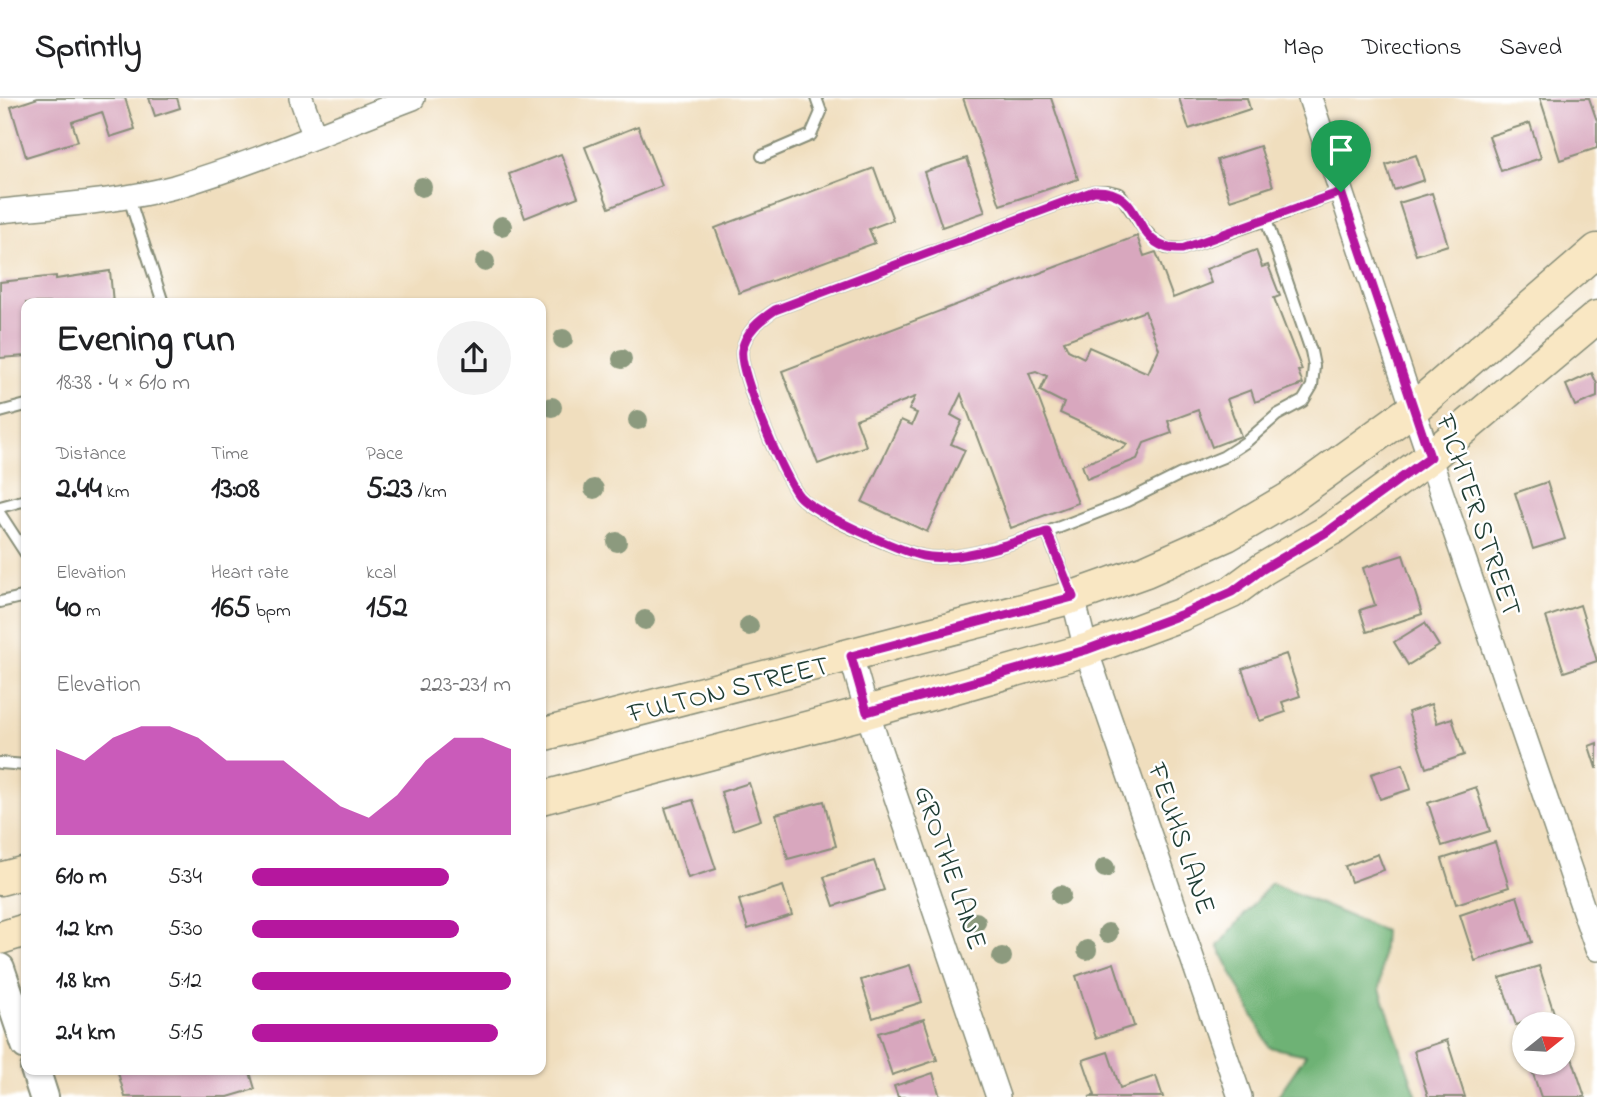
<!DOCTYPE html>
<html lang="en">
<head>
<meta charset="utf-8">
<style>
	body { margin:0; font-family:"Indie Flower",sans-serif; background:#f2f2f2; color:#202124; height:100vh; display:flex; flex-direction:column; font-size:26px; white-space:nowrap }
	* { box-sizing:border-box; margin:0 }
	p { font-size:23px; color:#757577 }
	.icon { flex:none; width:38px; height:38px; fill:none; stroke:currentColor; stroke-width:2; stroke-linecap:round; stroke-linejoin:round }
	.map { position:relative; flex:1; overflow:hidden }
	.sheet { position:absolute; left:21px; top:200px; width:525px; height:777px; display:flex; flex-direction:column; background:#fff; border-radius:14px; box-shadow:0 2px 5px #0004 }
	.sheet>* { flex:none }
	.needle { width:46px; rotate:72deg }
	.fabs { position:absolute; left:1512px; top:914px; display:grid; gap:14px }
	.fabs a { display:grid; place-items:center; width:63px; height:63px; border-radius:50%; background:#fff; box-shadow:0 2px 5px #0004; font-size:35px }
	.pin { position:absolute; display:grid; place-items:center; width:60px; height:60px; color:#fff; margin:-72px -30px; border-radius:50% 50% 50% 0; rotate:-45deg; box-shadow:0 0 7px #0007 }
	.pin .icon { rotate:45deg }
	.round { display:grid; place-items:center; flex:none; width:74px; height:74px; border-radius:37px; background:#f2f2f2 }
	.overview { display:flex; align-items:center; justify-content:space-between; height:119px; padding:0 35px }
	h1 { font-size:38px; font-weight:700; line-height:52px }
	.metrics { display:grid; grid-template-columns:repeat(3,1fr); gap:10px; height:119px; padding:7px 35px }
	.metrics div { display:grid; align-content:center }
	.metrics b { font-size:30px; font-weight:700 }
	.metrics small { font-size:19px; font-weight:400 }
	.metrics p { font-size:19px }
	.chart { height:196px; padding:14px 35px }
	.chart p { display:flex; justify-content:space-between }
	.chart svg { width:100%; height:126px; margin-top:7px; fill:#b5179e; opacity:.7 }
	ul { padding:0 35px; list-style:none; font-size:23px }
	li { display:grid; grid-template-columns:112px 84px 1fr; align-items:center; height:52px }
	li i { height:18px; border-radius:9px; background:#b5179e }
	header { display:flex; align-items:center; gap:42px; box-sizing:border-box; height:98px; padding:0 35px; background:#fff; border-bottom:2px solid #e0e0e0 }
	header strong { font-size:33px }
	nav { display:flex; gap:38px; margin-inline-start:auto; font-size:24px }
	.map>svg:first-child { display:block }
	.forest { fill:#6eb275; stroke:#467854; stroke-width:2 }
	.building { fill:#d8a7be; fill-rule:evenodd }
	.lines { fill:none; stroke-linecap:round; stroke-linejoin:round }
	.service-casing { stroke:#888e79; stroke-width:14 }
	.minor-casing { stroke:#888e79; stroke-width:26 }
	.tertiary-casing { stroke:#888e79; stroke-width:32 }
	.secondary-casing { stroke:#888e79; stroke-width:35 }
	.service { stroke:#fff; stroke-width:10 }
	.minor { stroke:#fff; stroke-width:23 }
	.tertiary { stroke:#fff; stroke-width:28 }
	.secondary { stroke:#f9e7c3; stroke-width:32 }
	.tree { fill:#8c9a7e }
	.route-casing { stroke:#fff; stroke-width:14 }
	.route { stroke:#b5179e; stroke-width:9 }
	.labels { text-anchor:middle; stroke-width:5; stroke-linejoin:round; paint-order:stroke }
	.street-label { font-size:28px; fill:#1f3d34; stroke:#fff }
</style>
</head>
<body>
<header>
<strong>Sprintly</strong>
<nav><a>Map</a><a>Directions</a><a>Saved</a></nav>
</header>
<div class="map">
<svg width="1597" height="999" viewBox="0 0 1597 999">
	<rect width="100%" height="100%" fill="#fff"/>
	<filter id="ink" filterUnits="userSpaceOnUse"><feTurbulence type="fractalNoise" baseFrequency=".0143" numOctaves="2"/><feDisplacementMap in="SourceGraphic" scale="14" xChannelSelector="R" yChannelSelector="G"/><feConvolveMatrix kernelMatrix="1 2 1 2 8 2 1 2 1" color-interpolation-filters="sRGB"/></filter>
	<filter id="wash" filterUnits="userSpaceOnUse"><feTurbulence type="fractalNoise" baseFrequency=".00686" numOctaves="4" result="noise"/><feDisplacementMap in="SourceGraphic" scale="28" xChannelSelector="R" yChannelSelector="G"/><feGaussianBlur stdDeviation="1.57" result="paint"/><feColorMatrix in="noise" values="0 0 0 0 0 0 0 0 0 0 0 0 0 0 0 0 0 1.4 0 .05"/><feComposite in="paint" operator="in"/></filter>
	<g filter="url(#wash)">
		<rect width="100%" height="100%" fill="#f0debe"/>
		<path class="forest" d="M1271 785 1384 833 1380 891 1417 999H1277L1306 957 1269 949 1218 848Z"/>
		<g id="blocks">
			<g class="building">
				<path d="M38 0H125L135 31 110 39 102 14 72 24 78 43 26 59 11 9Z"/>
				<path d="M149 0H177L180 10 155 18Z"/>
				<path d="M963 0H1051L1078 81 1000 107Z"/>
				<path d="M1179 0H1247L1250 11 1189 31Z"/>
				<path d="M1540 0H1589L1597 23V50L1560 62Z"/>
				<path d="M1530 25 1541 60 1501 73 1489 38Z"/>
				<path d="M638 28 662 88 609 110 585 49Z"/>
				<path d="M1260 48 1273 88 1230 102 1217 62Z"/>
				<path d="M561 56 578 99 525 120 509 76Z"/>
				<path d="M1416 57 1424 82 1394 92 1386 67Z"/>
				<path d="M967 60 985 114 942 129 924 74Z"/>
				<path d="M874 70 893 122 869 131 875 145 739 195 715 130Z"/>
				<path d="M1432 95 1448 147 1416 157 1399 105Z"/>
				<path d="M1137 138 1144 158 1156 154 1173 200 1211 185 1206 171 1256 152 1262 169 1268 167 1280 198 1274 200 1302 272 1298 273 1303 286 1255 304 1251 292 1227 301 1241 338 1212 349 1198 312 1168 323 1172 335 1144 345 1137 361 1087 381 1082 367 1124 350 1127 346 1060 315 1064 305 1040 293 1047 278 1036 273 1029 275 1078 405 1011 430 961 296 951 317 962 323 951 346 965 352 927 434 862 404 901 322 912 327 917 315 909 312 915 299 856 321 866 348 818 366 782 273ZM1145 213 1159 251 1148 275 1089 249 1084 260 1068 252 1064 243Z"/>
				<path d="M110 173 113 205H26V258L0 260V184L56 178V181Z"/>
				<path d="M1592 275 1597 286V299L1575 308 1566 287Z"/>
				<path d="M1547 384 1565 441 1533 451 1515 395Z"/>
				<path d="M1403 457 1422 516 1367 534 1360 512 1375 507 1363 470Z"/>
				<path d="M1580 507 1597 563 1564 574 1546 519Z"/>
				<path d="M1425 525 1439 548 1408 567 1394 544Z"/>
				<path d="M1286 556 1300 598 1282 604 1286 614 1260 623 1242 571Z"/>
				<path d="M1431 606 1437 625 1452 620 1464 657 1426 670 1408 614Z"/>
				<path d="M1597 645V670H1596L1589 648Z"/>
				<path d="M1403 666 1411 691 1380 701 1371 676Z"/>
				<path d="M749 685 761 722 733 732 721 694Z"/>
				<path d="M1476 689 1490 733 1442 748 1428 705Z"/>
				<path d="M693 702 716 771 688 780 665 710Z"/>
				<path d="M824 703 836 748 788 761 776 716Z"/>
				<path d="M1495 744 1509 789 1456 806 1442 761Z"/>
				<path d="M1378 756 1384 772 1351 784 1345 768Z"/>
				<path d="M874 763 884 792 834 808 824 779Z"/>
				<path d="M783 788 792 817 748 831 739 802Z"/>
				<path d="M1517 798 1532 844 1475 863 1460 817Z"/>
				<path d="M1114 865 1134 928 1096 940 1076 878Z"/>
				<path d="M910 867 922 904 873 920 861 882Z"/>
				<path d="M1539 868 1554 915 1516 927 1500 880Z"/>
				<path d="M924 921 937 962 892 977 878 935Z"/>
				<path d="M1447 942 1465 999H1428L1414 953Z"/>
				<path d="M1108 954 1120 990 1156 978 1163 999H1089L1095 997 1083 962Z"/>
				<path d="M1572 960 1585 999H1541L1532 973Z"/>
				<path d="M117 971H249L255 991 228 999H125Z"/>
				<path d="M933 975 940 999H898L894 988Z"/>
			</g>
		</g>
	</g>
	<g filter="url(#ink)">
		<use href="#blocks" fill-opacity="0" stroke="#888e79" stroke-width="2"/>
		<g class="lines">
			<g class="service-casing">
				<g id="service">
					<path d="M762 58 811 37 821 14 816 0"/>
					<path d="M128 97 163 205"/>
					<path d="M0 314 26 307"/>
					<path d="M0 409 26 402"/>
					<path d="M0 416 26 456"/>
					<path d="M1047 434C1015 444 956 465 923 458 898 452 815 417 799 398 784 380 738 274 742 252 746 233 760 222 775 212L1094 93H1108L1120 96 1143 130 1154 142 1166 150 1182 151 1266 122"/>
					<path d="M1071 495 1047 434 1127 403 1179 377 1223 359 1246 344 1277 317 1303 303 1312 288 1314 268 1311 253 1266 122 1341 94"/>
					<path d="M0 504 26 498"/>
					<path d="M0 665 26 667"/>
				</g>
			</g>
			<g class="minor-casing">
				<g id="minor">
					<path d="M301 0 314 37"/>
					<path d="M1310 0 1413 311 1597 851"/>
					<path d="M0 113C57 107 118 104 174 89 255 65 334 30 413 0"/>
					<path d="M1073 499 1086 552 1240 999"/>
					<path d="M851 558 867 614 998 999"/>
				</g>
			</g>
			<g class="tertiary-casing">
				<g id="tertiary">
					<path d="M0 870 26 947"/>
					<path d="M35 971 44 999"/>
				</g>
			</g>
			<g class="secondary-casing">
				<g id="secondary">
					<path d="M541 637 1073 499 1146 473 1227 437 1290 400 1413 311 1597 152"/>
					<path d="M541 700 867 614 1086 552 1180 517 1232 494 1263 471 1330 432 1430 359 1597 219"/>
					<path d="M0 781 26 774"/>
					<path d="M0 840 26 832"/>
				</g>
			</g>
			<use href="#service" class="service"/>
			<use href="#minor" class="minor"/>
			<use href="#tertiary" class="tertiary"/>
			<use href="#secondary" class="secondary"/>
		</g>
		<g class="tree">
			<circle cx="422" cy="89" r="10"/>
			<circle cx="502" cy="128" r="10"/>
			<circle cx="485" cy="164" r="10"/>
			<circle cx="563" cy="241" r="10"/>
			<circle cx="622" cy="261" r="10"/>
			<circle cx="552" cy="309" r="10"/>
			<circle cx="638" cy="322" r="10"/>
			<circle cx="594" cy="391" r="10"/>
			<circle cx="617" cy="444" r="10"/>
			<circle cx="645" cy="522" r="10"/>
			<circle cx="749" cy="528" r="10"/>
			<circle cx="1105" cy="770" r="10"/>
			<circle cx="1061" cy="797" r="10"/>
			<circle cx="976" cy="824" r="10"/>
			<circle cx="1108" cy="835" r="10"/>
			<circle cx="1087" cy="852" r="10"/>
			<circle cx="1002" cy="859" r="10"/>
		</g>
	</g>
	<g class="lines" filter="url(#ink)">
		<g class="route-casing">
			<path id="route" d="M1094 93C1143 92 1130 136 1165 149 1170 151 1177 151 1182 151L1341 94 1430 359 1330 432 1263 471 1232 494 1180 517 1086 552 867 614 851 558 1073 499 1047 434C1015 444 956 465 923 458 900 453 814 415 799 398 784 380 738 273 742 252 746 233 760 222 775 212Z"/>
		</g>
		<use href="#route" class="route"/>
	</g>
	<g class="labels">
		<g class="street-label">
			<text transform="translate(1480 417) rotate(71)" y="10">FICHTER STREET</text>
			<text transform="translate(728 590) rotate(-14)" y="10">FULTON STREET</text>
			<text transform="translate(1183 740) rotate(71)" y="10">FEUHS LANE</text>
			<text transform="translate(952 769) rotate(71)" y="10">GROTHE LANE</text>
		</g>
	</g>
</svg>
<div class="fabs">
<a><svg class="needle" viewBox="-14 -14 28 28"><path d="M0-13l5 13h-10z" fill="#e53935"/><path d="M0 13l5-13h-10z" fill="#757577"/></svg></a>
</div>
<div class="pin" style="left:1341px;top:94px;background:#1e9e55"><svg class="icon" aria-label="arrive" viewBox="0 0 24 24"><path d="M6 21V4h12l-3 4 3 4H6"/></svg></div>
<section class="sheet">
<div class="overview"><div><h1>Evening run</h1><p>18:38 · 4 × 610 m</p></div><a class="round"><svg class="icon" aria-label="share" viewBox="0 0 24 24"><path d="M12 15V3M7 8l5-5 5 5M5 13v7h14v-7"/></svg></a></div>
<div class="metrics">
<div><p>Distance</p><b>2.44<small> km</small></b></div>
<div><p>Time</p><b>13:08</b></div>
<div><p>Pace</p><b>5:23<small> /km</small></b></div>
</div>
<div class="metrics">
<div><p>Elevation</p><b>40<small> m</small></b></div>
<div><p>Heart rate</p><b>165<small> bpm</small></b></div>
<div><p>kcal</p><b>152</b></div>
</div>
<div class="chart"><p><span>Elevation</span>223–231 m</p>
<svg viewBox="0 0 160 44" preserveAspectRatio="none"><path d="M0 44V14L10 18L20 10L30 6L40 6L50 10L60 18L70 18L80 18L90 26L100 34L110 38L120 30L130 18L140 10L150 10L160 14V44z"/></svg>
</div>
<ul>
<li><b>610 m</b>5:34<i style="width:76%"></i></li>
<li><b>1.2 km</b>5:30<i style="width:80%"></i></li>
<li><b>1.8 km</b>5:12<i style="width:100%"></i></li>
<li><b>2.4 km</b>5:15<i style="width:95%"></i></li>
</ul>
</section>
</div>
</body>
</html>
